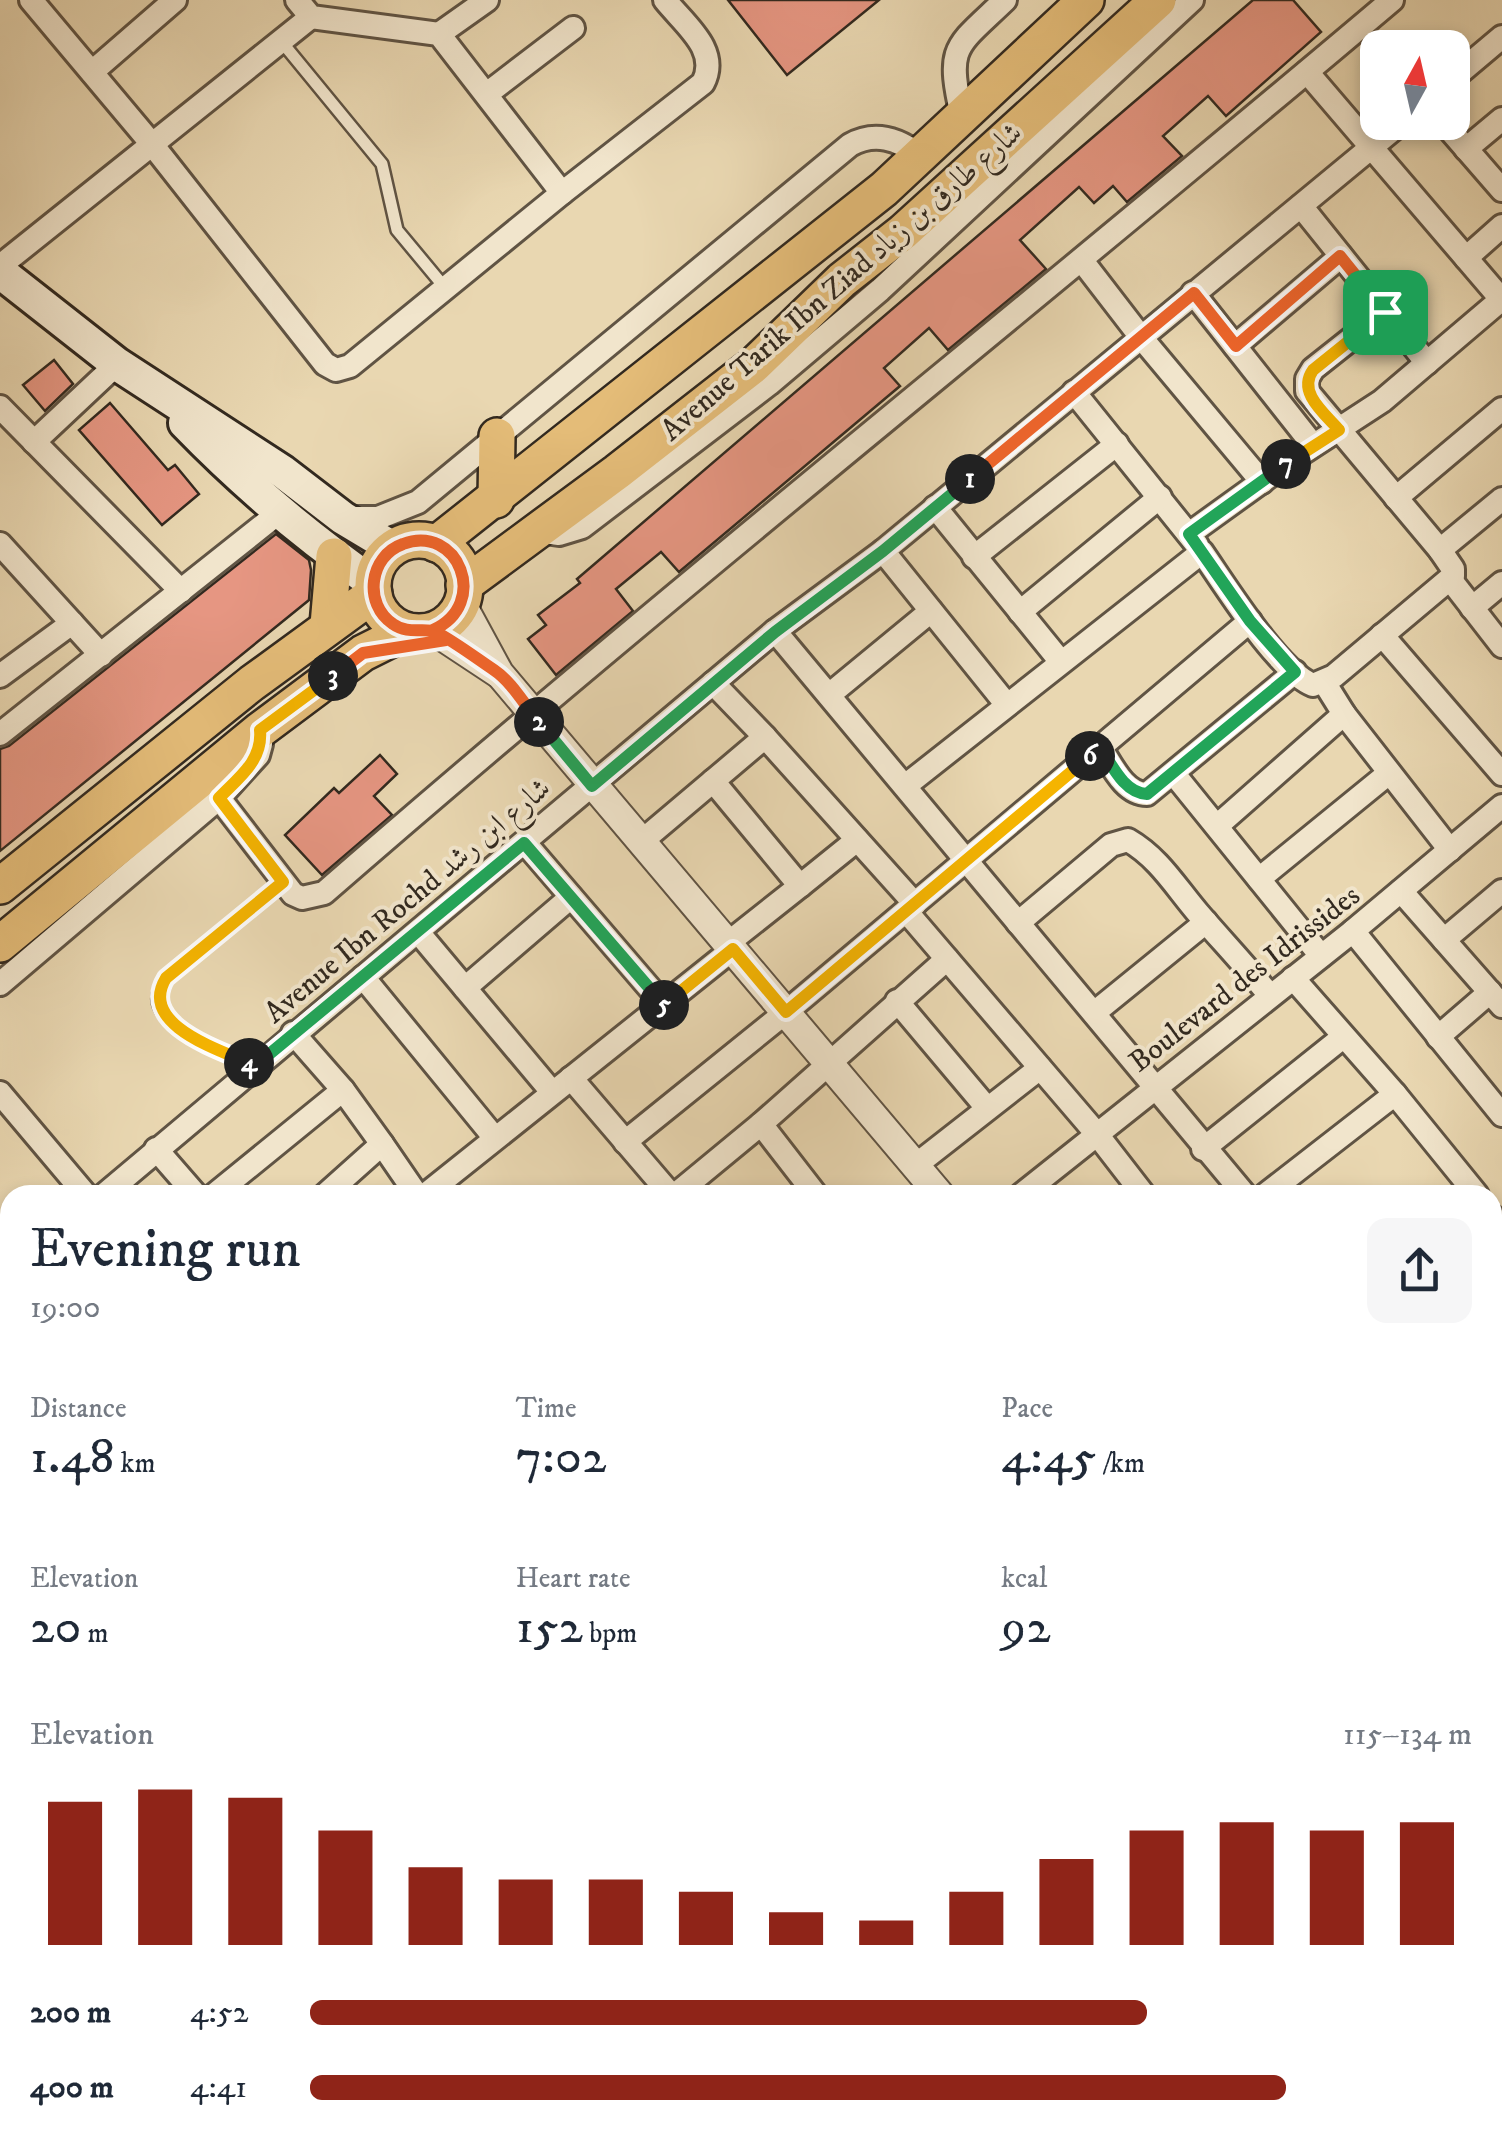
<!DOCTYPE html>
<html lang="en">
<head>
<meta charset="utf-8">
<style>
	body { margin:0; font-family:"IM FELL DW Pica",Amiri,serif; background:#f6f6f7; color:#1f2937; height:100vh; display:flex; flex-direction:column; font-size:38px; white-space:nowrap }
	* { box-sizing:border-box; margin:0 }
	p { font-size:32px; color:#747a83 }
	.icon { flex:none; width:55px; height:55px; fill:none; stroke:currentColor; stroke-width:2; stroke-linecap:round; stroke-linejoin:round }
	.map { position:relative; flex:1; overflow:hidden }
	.sheet { position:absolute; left:0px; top:1185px; width:1502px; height:962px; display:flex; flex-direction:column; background:#fff; border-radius:30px 30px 0 0; box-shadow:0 5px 15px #0003 }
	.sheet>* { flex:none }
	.needle { width:65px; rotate:8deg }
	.tools { position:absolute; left:1360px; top:30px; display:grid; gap:20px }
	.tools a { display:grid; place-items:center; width:110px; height:110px; border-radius:20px; background:#fff; box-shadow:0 5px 15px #0003; font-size:50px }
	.pin { position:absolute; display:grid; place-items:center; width:85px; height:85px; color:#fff; margin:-42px; border-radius:20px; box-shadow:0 5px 15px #0006 }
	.km { position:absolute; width:50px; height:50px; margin:-25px; border-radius:50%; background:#222; color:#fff; font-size:28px; line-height:50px; text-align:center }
	.round { display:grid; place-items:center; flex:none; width:105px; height:105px; border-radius:20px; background:#f6f6f7 }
	.headline { display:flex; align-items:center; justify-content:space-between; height:170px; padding:0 30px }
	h1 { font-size:55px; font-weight:600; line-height:75px }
	.figures { display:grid; grid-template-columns:repeat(3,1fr); gap:15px; height:170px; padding:10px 30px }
	.figures div { display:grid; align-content:center }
	.figures b { font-size:50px; font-weight:600 }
	.figures small { font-size:28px; font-weight:400 }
	.figures p { font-size:28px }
	.chart { height:280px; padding:20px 30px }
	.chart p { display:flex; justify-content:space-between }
	.chart svg { width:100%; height:180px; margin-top:10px; stroke:#8f2418; stroke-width:6 }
	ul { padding:0 30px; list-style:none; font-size:32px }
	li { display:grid; grid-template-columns:160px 120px 1fr; align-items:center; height:75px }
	li i { height:25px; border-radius:12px; background:#8f2418 }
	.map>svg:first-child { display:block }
	.building { fill:#e69682; stroke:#32291f; stroke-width:2.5 }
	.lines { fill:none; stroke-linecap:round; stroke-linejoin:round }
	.service-casing { stroke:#605444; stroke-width:16 }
	.minor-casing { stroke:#605444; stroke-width:28 }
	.tertiary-casing { stroke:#605444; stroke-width:32 }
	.secondary-casing { stroke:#32291f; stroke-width:38 }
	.primary-casing { stroke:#32291f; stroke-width:40 }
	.service { stroke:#f1e5cc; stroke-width:11 }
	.minor { stroke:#f1e5cc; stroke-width:22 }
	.tertiary { stroke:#f1e5cc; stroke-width:28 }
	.secondary { stroke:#f1e5cc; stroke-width:32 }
	.primary { stroke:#e4bc78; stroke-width:35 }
	.split-1-casing { stroke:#fff; stroke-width:20 }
	.split-2-casing { stroke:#fff; stroke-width:20 }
	.split-3-casing { stroke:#fff; stroke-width:20 }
	.split-4-casing { stroke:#fff; stroke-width:20 }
	.split-5-casing { stroke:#fff; stroke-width:20 }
	.split-6-casing { stroke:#fff; stroke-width:20 }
	.split-7-casing { stroke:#fff; stroke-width:20 }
	.split-8-casing { stroke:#fff; stroke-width:20 }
	.split-1 { stroke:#f0652b; stroke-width:12 }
	.split-2 { stroke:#22a559; stroke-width:12 }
	.split-3 { stroke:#f0652b; stroke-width:12 }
	.split-4 { stroke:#f5b400; stroke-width:12 }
	.split-5 { stroke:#22a559; stroke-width:12 }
	.split-6 { stroke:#f5b400; stroke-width:12 }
	.split-7 { stroke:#22a559; stroke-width:12 }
	.split-8 { stroke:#f5b400; stroke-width:12 }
	.labels { text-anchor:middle; stroke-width:8; stroke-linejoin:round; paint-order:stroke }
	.street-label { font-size:30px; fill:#32291f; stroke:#f1e5cc }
</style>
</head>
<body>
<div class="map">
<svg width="1502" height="2147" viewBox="0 0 1502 2147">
	<rect width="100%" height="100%" fill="#e9d7b1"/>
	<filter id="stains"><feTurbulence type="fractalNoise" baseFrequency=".002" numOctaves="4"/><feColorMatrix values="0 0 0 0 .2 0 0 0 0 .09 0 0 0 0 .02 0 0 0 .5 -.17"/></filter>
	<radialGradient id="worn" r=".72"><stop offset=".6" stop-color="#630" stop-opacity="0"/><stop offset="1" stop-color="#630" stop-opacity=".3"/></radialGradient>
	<g class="building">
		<path d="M728 0H879L787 75Z"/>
		<path d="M1253 0H1293L1321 32 1226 116 1208 96 1163 136 1182 156 1127 202 1113 186 1094 203 1079 187 1020 240 1046 269 948 350 929 328 884 368 900 386 679 572 661 552 616 589 633 611 556 675 528 639 546 625 538 615 580 583 577 579Z"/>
		<path d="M54 360 73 384 45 411 23 385Z"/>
		<path d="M110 403 168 470 175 465 199 494 162 525 79 430Z"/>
		<path d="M276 534 309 560 311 570 309 600 0 851V749L9 746Z"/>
		<path d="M380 755 397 774 374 796 392 815 322 875 285 835 334 788 339 793Z"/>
	</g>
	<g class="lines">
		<g class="service-casing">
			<g id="service">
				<path d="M281 41 382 164 397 230 446 289"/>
				<path d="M255 1066C231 1055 160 1030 158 1000 157 992 163 984 167 978L283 881"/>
			</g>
		</g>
		<g class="minor-casing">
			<g id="minor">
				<path d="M31 0 151 143 325 364 336 370 350 366 562 193 703 83C720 50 685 25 665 0"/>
				<path d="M297 0 311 17 439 34 562 193"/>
				<path d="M439 34 487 0"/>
				<path d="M92 72 175 0"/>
				<path d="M1307 72 1502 300"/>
				<path d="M1452 79 1502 37"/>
				<path d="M488 93 573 28"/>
				<path d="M962 116C946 45 955 48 1005 0"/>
				<path d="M1443 122 1502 190"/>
				<path d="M1466 149 1502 119"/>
				<path d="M1301 206 1427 363"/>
				<path d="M1466 258 1502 226"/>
				<path d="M1083 262 1140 336 1262 482"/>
				<path d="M0 266 311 17"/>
				<path d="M1193 293 1313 445"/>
				<path d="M1235 346 1341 256"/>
				<path d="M1074 392 1197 545"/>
				<path d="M0 407 181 591"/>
				<path d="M34 442 117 364"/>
				<path d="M1396 498 1502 409"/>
				<path d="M935 507 1061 662"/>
				<path d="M346 518H378L418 502 850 145C875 131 898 139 919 155"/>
				<path d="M538 531 559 534 582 527 769 384 880 290 1192 0"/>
				<path d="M1189 534 1293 459 1382 401 1502 299"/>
				<path d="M0 544 101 655"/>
				<path d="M1440 550 1502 499"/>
				<path d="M883 551 1007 705"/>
				<path d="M974 557 1117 444"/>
				<path d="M1450 579 1502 646"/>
				<path d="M1472 608 1502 583"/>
				<path d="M1020 612 1160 497"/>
				<path d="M775 631 1245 1195"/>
				<path d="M1382 635 1502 774"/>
				<path d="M0 676 72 623"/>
				<path d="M713 683 765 737 713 781 800 886 728 943"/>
				<path d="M829 695 931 611"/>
				<path d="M1344 714 1450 850"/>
				<path d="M0 734 281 511"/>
				<path d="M765 737 915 904"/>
				<path d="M1100 747C1112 765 1124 794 1147 794L1295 672"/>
				<path d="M1174 774 1321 956"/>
				<path d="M905 786 1202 552C1225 585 1278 671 1313 685L1334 676 1453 576V569L1440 550 1307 391V379L1313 369 1385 312"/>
				<path d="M219 798 293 894 302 898 324 893C674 588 1038 300 1392 0"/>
				<path d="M1217 826 1344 714 1324 682"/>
				<path d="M642 841 713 781"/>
				<path d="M525 843 665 1006"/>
				<path d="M1259 879 1389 773"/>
				<path d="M800 886 857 840"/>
				<path d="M1401 891 1502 1006"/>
				<path d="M906 911 1096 1133 1144 1195"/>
				<path d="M1018 923 1111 845 1128 840C1159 858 1175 886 1198 913 1222 941 1247 967 1270 996"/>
				<path d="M1353 931 1502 1115"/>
				<path d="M418 932 552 1092"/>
				<path d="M1444 940 1502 891"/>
				<path d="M363 977 494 1137"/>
				<path d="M1293 978 1395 1094"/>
				<path d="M0 984 219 798 258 755 261 744 260 730"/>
				<path d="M465 988 571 897"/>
				<path d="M897 1001 987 1108"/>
				<path d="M1094 1013 1206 922"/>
				<path d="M1438 1037 1490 992"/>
				<path d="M571 1078 671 1195"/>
				<path d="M0 1093 86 1195"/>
				<path d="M761 1124 816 1195"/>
				<path d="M625 1142 786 1012 1250 621"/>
				<path d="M382 1144 417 1195"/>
				<path d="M156 1149 196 1195"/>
				<path d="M1203 1149 1343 1037"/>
				<path d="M916 1165 1040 1068"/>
				<path d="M104 1195 775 631 883 551 1402 122"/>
				<path d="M214 1195 343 1090 293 1033"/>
				<path d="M325 1195 382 1144 343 1090"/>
				<path d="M425 1195 733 949"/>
				<path d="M675 1195 761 1124 947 959"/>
				<path d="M1021 1195 1353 931 1502 806"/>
				<path d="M1265 1195 1395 1094 1477 1195"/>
				<path d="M1492 1216 1502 1229"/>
				<path d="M1492 1274 1502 1266"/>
				<path d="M0 1388 10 1380"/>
				<path d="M0 1479 10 1470"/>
				<path d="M1492 1499 1502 1511"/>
				<path d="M0 1567 10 1559"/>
				<path d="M1492 1591 1502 1583"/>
				<path d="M0 1664 10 1656"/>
				<path d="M0 1730 10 1743"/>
				<path d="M8 1939 10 1937"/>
				<path d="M1492 1994 1502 2006"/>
				<path d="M0 2045 10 2065"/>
				<path d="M80 2138 93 2147"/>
				<path d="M816 2138 823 2147"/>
				<path d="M905 2138 913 2147"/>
				<path d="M1205 2138 1212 2146 1223 2138"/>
				<path d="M1330 2138 1337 2147"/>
				<path d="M1425 2138 1433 2147"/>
				<path d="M954 2147 964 2138"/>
				<path d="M1067 2147 1078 2138"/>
			</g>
		</g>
		<g class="tertiary-casing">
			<g id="tertiary">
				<path d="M461 603 499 673 940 1195"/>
				<path d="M433 630 498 673"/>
				<path d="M0 1290 10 1303"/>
				<path d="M1492 1413 1502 1405"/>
				<path d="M1492 1873 1502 1884"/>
				<path d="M703 2138 711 2147"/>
				<path d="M605 2147 616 2138"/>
			</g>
		</g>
		<g class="secondary-casing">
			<g id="secondary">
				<path d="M0 272 117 364 283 472 343 518 393 548"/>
				<path d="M185 423C242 482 306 536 373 583"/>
			</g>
		</g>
		<g class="primary-casing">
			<g id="primary">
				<path d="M496 500 497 436"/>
				<circle cx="419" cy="586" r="46"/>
				<path d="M436 544 884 189 1086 0"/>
				<path d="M464 585 617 472 754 365 842 280 903 232 1158 0"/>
				<path d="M328 625 334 556"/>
				<path d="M0 886 252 683 374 594"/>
				<path d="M0 944 260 730 363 653 407 631"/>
			</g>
		</g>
		<use href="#service" class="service"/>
		<use href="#minor" class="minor"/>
		<use href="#tertiary" class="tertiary"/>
		<use href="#secondary" class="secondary"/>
		<use href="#primary" class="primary"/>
	</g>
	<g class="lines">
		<g class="split-1-casing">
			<path id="split-1" d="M970 479 1194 293 1236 346 1340 256 1385 312"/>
		</g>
		<g class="split-2-casing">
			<path id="split-2" d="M539 722 592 786 775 632 883 551 970 479"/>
		</g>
		<g class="split-3-casing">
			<path id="split-3" d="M333 676 363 653 446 640 433 630C491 604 458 523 403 544 369 556 363 604 393 624 408 635 425 627 436 632 455 642 476 658 494 670 512 682 525 706 539 722"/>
		</g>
		<g class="split-4-casing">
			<path id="split-4" d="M249 1063C217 1049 138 1024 166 978L283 882 219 798C238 778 263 761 260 730L333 676"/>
		</g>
		<g class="split-5-casing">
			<path id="split-5" d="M249 1063 255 1066 524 843 664 1005"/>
		</g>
		<g class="split-6-casing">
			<path id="split-6" d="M664 1005 733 949 786 1012 1090 756"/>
		</g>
		<g class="split-7-casing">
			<path id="split-7" d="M1090 756 1100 747C1112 765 1124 793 1147 794L1295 672 1250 621 1189 534 1286 464"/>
		</g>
		<g class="split-8-casing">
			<path id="split-8" d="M1286 464 1339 430C1324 413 1297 392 1313 370L1385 312"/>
		</g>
		<use href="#split-1" class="split-1"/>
		<use href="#split-2" class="split-2"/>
		<use href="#split-3" class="split-3"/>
		<use href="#split-4" class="split-4"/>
		<use href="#split-5" class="split-5"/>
		<use href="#split-6" class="split-6"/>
		<use href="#split-7" class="split-7"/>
		<use href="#split-8" class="split-8"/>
	</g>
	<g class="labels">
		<g class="street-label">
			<text transform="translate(841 281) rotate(-41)" y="10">Avenue Tarik Ibn Ziad شارع طارق بن زياد</text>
			<text transform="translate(407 900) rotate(-40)" y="10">Avenue Ibn Rochd شارع ابن رشد</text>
			<text transform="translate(1244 978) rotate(-38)" y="10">Boulevard des Idrissides</text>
		</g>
	</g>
	<rect width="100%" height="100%" filter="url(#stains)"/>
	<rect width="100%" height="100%" fill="url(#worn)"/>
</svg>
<div class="tools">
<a><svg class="needle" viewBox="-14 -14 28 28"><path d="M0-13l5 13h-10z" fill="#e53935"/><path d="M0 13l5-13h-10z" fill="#747a83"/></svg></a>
</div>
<div class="pin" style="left:1385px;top:312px;background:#1e9e55"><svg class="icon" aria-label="arrive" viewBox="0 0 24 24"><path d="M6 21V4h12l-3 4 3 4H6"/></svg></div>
<b class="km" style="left:970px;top:479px">1</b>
<b class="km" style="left:539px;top:722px">2</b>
<b class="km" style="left:333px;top:676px">3</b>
<b class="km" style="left:249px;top:1063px">4</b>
<b class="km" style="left:664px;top:1005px">5</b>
<b class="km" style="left:1090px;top:756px">6</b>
<b class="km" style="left:1286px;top:464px">7</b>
<section class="sheet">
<div class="headline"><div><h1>Evening run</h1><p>19:00</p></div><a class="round"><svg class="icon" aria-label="share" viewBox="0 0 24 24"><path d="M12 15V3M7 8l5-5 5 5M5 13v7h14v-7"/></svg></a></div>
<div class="figures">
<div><p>Distance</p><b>1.48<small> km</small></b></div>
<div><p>Time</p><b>7:02</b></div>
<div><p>Pace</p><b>4:45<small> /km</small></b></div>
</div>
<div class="figures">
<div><p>Elevation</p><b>20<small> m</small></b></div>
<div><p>Heart rate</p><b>152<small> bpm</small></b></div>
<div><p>kcal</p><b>92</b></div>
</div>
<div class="chart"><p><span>Elevation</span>115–134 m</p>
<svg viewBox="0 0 160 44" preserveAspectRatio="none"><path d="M5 44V9M15 44V6M25 44V8M35 44V16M45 44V25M55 44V28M65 44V28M75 44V31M85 44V36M95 44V38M105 44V31M115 44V23M125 44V16M135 44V14M145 44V16M155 44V14"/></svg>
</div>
<ul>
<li><b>200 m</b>4:52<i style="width:72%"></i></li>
<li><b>400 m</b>4:41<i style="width:84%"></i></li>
</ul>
</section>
</div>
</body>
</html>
